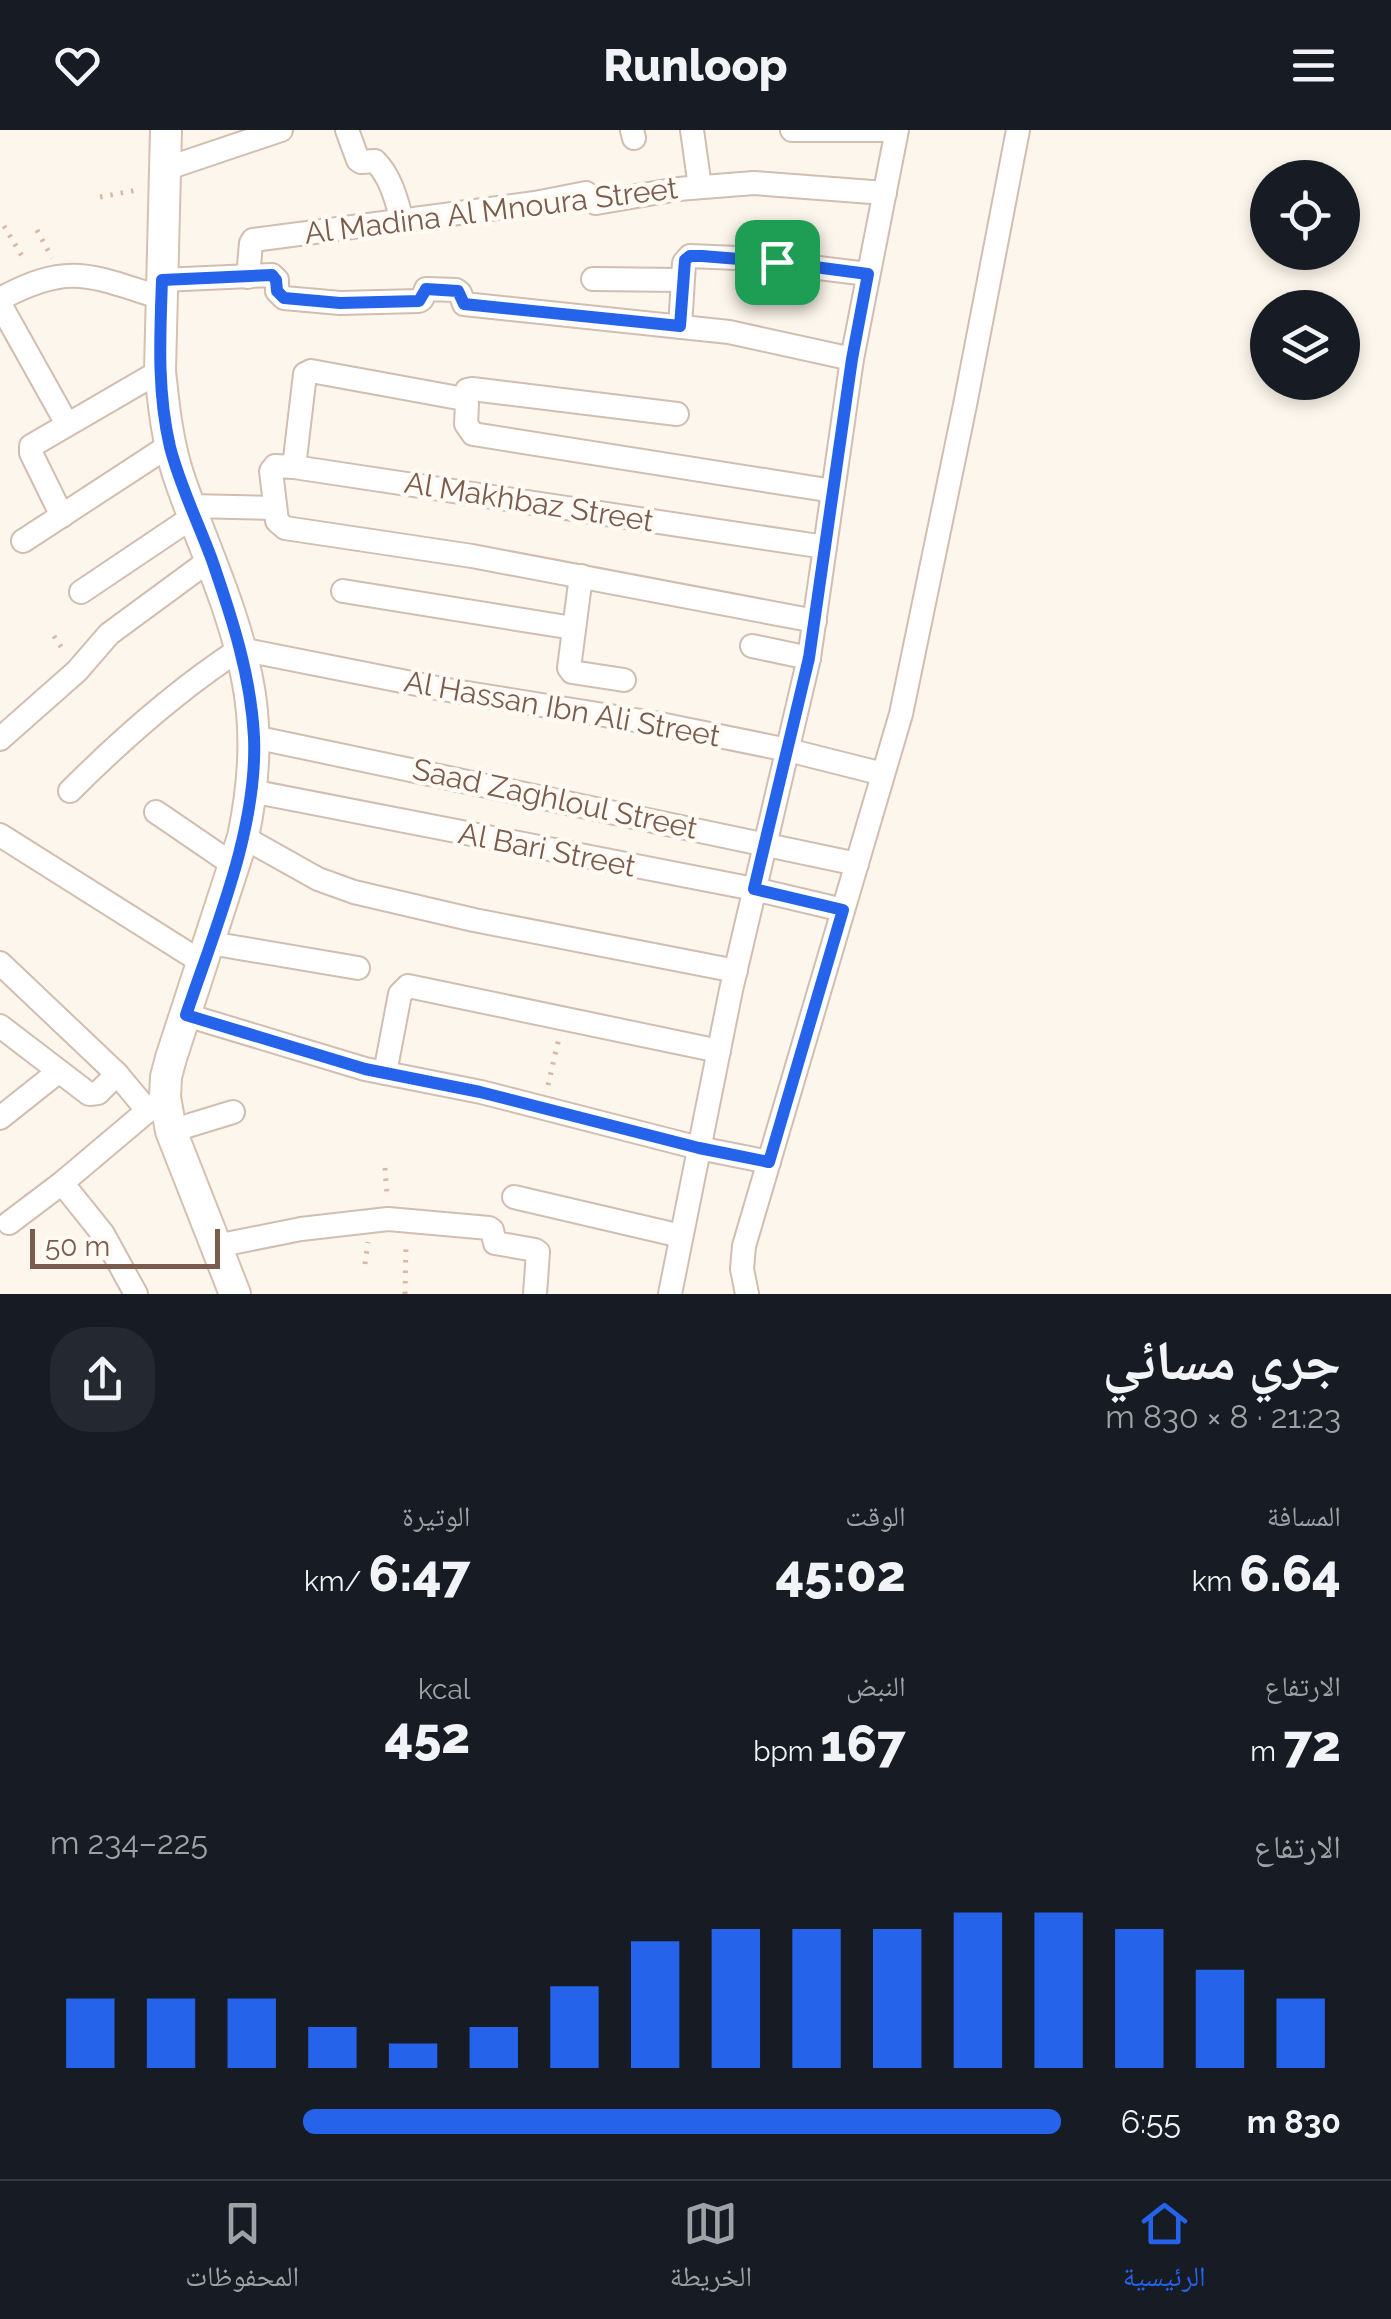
<!DOCTYPE html>
<html lang="ar">
<head>
<meta charset="utf-8">
<style>
	body { margin:0; font-family:Raleway,"Noto Naskh Arabic",sans-serif; background:#242831; color:#f1f3f6; direction:rtl; height:100vh; display:flex; flex-direction:column; font-size:38px; white-space:nowrap }
	* { box-sizing:border-box; margin:0 }
	p { font-size:32px; color:#9ea1a6 }
	.icon { flex:none; width:55px; height:55px; fill:none; stroke:currentColor; stroke-width:2; stroke-linecap:round; stroke-linejoin:round }
	.map { position:relative; height:1164px; overflow:hidden; direction:ltr }
	.details { display:flex; flex-direction:column; background:#171b24; flex:1 }
	.details>* { flex:none }
	.controls { position:absolute; left:1250px; top:30px; display:grid; gap:20px }
	.controls a { display:grid; place-items:center; width:110px; height:110px; border-radius:50%; background:#171b24; box-shadow:0 5px 15px #0003; font-size:50px }
	.scale { position:absolute; left:30px; bottom:25px; width:190px; box-sizing:border-box; padding-left:10px; border:5px solid #7a5c4d; border-top:0; font-size:28px; line-height:35px; white-space:nowrap; color:#7a5c4d; -webkit-text-stroke:8px #fffaf3; paint-order:stroke }
	.pin { position:absolute; display:grid; place-items:center; width:85px; height:85px; color:#fff; margin:-42px; border-radius:20px; box-shadow:0 5px 15px #0006 }
	.round { display:grid; place-items:center; flex:none; width:105px; height:105px; border-radius:40px; background:#242831 }
	.headline { display:flex; align-items:center; justify-content:space-between; height:170px; padding:0 50px }
	h1 { font-size:55px; font-weight:800; line-height:75px }
	.metrics { display:grid; grid-template-columns:repeat(3,1fr); gap:15px; height:170px; padding:10px 50px }
	.metrics div { display:grid; align-content:center }
	.metrics b { font-size:50px; font-weight:800 }
	.metrics small { font-size:28px; font-weight:400 }
	.metrics p { font-size:28px }
	.chart { height:280px; padding:20px 50px }
	.chart p { display:flex; justify-content:space-between }
	.chart svg { width:100%; height:180px; margin-top:10px; stroke:#2563eb; stroke-width:6 }
	ul { padding:0 50px; list-style:none; font-size:32px }
	li { display:grid; grid-template-columns:160px 120px 1fr; align-items:center; height:75px }
	li i { height:25px; border-radius:12px; background:#2563eb }
	header { display:flex; justify-content:space-between; align-items:center; height:130px; padding:0 50px; background:#171b24; font-size:45px; font-weight:800 }
	.tab-bar { display:flex; justify-content:space-around; align-items:center; height:140px; border-top:2px solid #363941; background:#171b24; font-size:28px; color:#9ea1a6 }
	.tab-bar a { display:grid; justify-items:center; gap:5px }
	.tab-bar .current { color:#2563eb }
	.map>svg:first-child { display:block }
	.lines { fill:none; stroke-linecap:round; stroke-linejoin:round }
	.street-casing { stroke:#d1beb0; stroke-width:26 }
	.secondary-casing { stroke:#d6c0b0; stroke-width:34 }
	.path { stroke:#d9b8a5; stroke-width:5; stroke-dasharray:2.5 8; stroke-linecap:butt }
	.street { stroke:#fff; stroke-width:22 }
	.secondary { stroke:#fff; stroke-width:30 }
	.route-casing { stroke:#fff; stroke-width:20 }
	.route { stroke:#2563eb; stroke-width:12 }
	.labels { text-anchor:middle; stroke-width:9; stroke-linejoin:round; paint-order:stroke }
	.street-label { font-size:30px; fill:#7a5c4d; stroke:#fffaf3 }
</style>
</head>
<body>
<header><svg class="icon" aria-label="menu" viewBox="0 0 24 24"><path d="M4 6h16M4 12h16M4 18h16"/></svg>Runloop<svg class="icon" aria-label="heart" viewBox="0 0 24 24"><path d="M12 20l-8-8c-3-5 5-10 8-4 3-6 11-1 8 4z"/></svg></header>
<div class="map">
<svg width="1391" height="1164" viewBox="0 0 1391 1164">
	<rect width="100%" height="100%" fill="#fdf6ec"/>
	<g class="lines">
		<g class="street-casing">
			<g id="street">
				<path d="M347 0 358 30 361 32 375 31C391 47 396 69 402 90"/>
				<path d="M632 0 634 8"/>
				<path d="M692 0 700 57"/>
				<path d="M792 0H882"/>
				<path d="M165 39 281 0"/>
				<path d="M248 147 251 113 253 110 535 73 586 63 596 73 678 59 754 53 885 63"/>
				<path d="M593 149 682 150"/>
				<path d="M162 150 272 145 277 150V161L284 168 340 173 419 171 422 169 426 159 456 160 460 163 464 174 729 202 852 229"/>
				<path d="M0 169C70 131 91 146 162 168"/>
				<path d="M0 174 67 294"/>
				<path d="M680 197 684 133 690 126 737 128 868 144"/>
				<path d="M464 269 467 260 472 259 677 284"/>
				<path d="M294 337 305 244 311 241 464 269 467 274 466 294 473 304 833 361"/>
				<path d="M190 376 275 378"/>
				<path d="M62 386 31 323V316L160 241"/>
				<path d="M23 411 170 315"/>
				<path d="M581 446 569 538 572 542 624 550"/>
				<path d="M343 461 573 498"/>
				<path d="M81 462 194 386"/>
				<path d="M815 491 472 426 285 398 277 391 271 341 275 336 294 337 825 417"/>
				<path d="M752 516 809 528"/>
				<path d="M254 607 857 734"/>
				<path d="M0 609 77 541 109 504 211 429"/>
				<path d="M70 661C123 608 177 560 240 519L442 559 660 594 788 620 883 644"/>
				<path d="M251 661 754 759 843 780"/>
				<path d="M156 682 235 736"/>
				<path d="M0 705 203 833"/>
				<path d="M243 707 318 749 354 762 474 790 736 841"/>
				<path d="M210 813 358 838"/>
				<path d="M0 833 117 944 148 981"/>
				<path d="M186 885 365 939 481 962 699 1018 769 1032"/>
				<path d="M0 896 89 964 98 963 117 944"/>
				<path d="M385 943 400 864 408 856 719 921"/>
				<path d="M0 988 58 942"/>
				<path d="M171 1001 233 982"/>
				<path d="M62 1053 103 1104 136 1164"/>
				<path d="M514 1067 681 1106"/>
				<path d="M9 1093 62 1053 158 972"/>
				<path d="M216 1116 301 1099 388 1089 489 1098 492 1100 495 1113 535 1120 538 1122 535 1164"/>
				<path d="M670 1164 731 860 809 528 852 229 897 0"/>
				<path d="M747 1164 742 1139 744 1116 901 584 965 275 1018 0"/>
			</g>
		</g>
		<g class="secondary-casing">
			<path id="secondary" d="M166 0 160 241C164 279 168 317 181 353 204 418 234 480 247 548 258 601 254 655 243 707L171 928 166 947 165 967 171 1001 235 1164"/>
		</g>
		<g class="path">
			<path d="M100 67 137 60"/>
			<path d="M4 96 25 131"/>
			<path d="M37 100 52 128"/>
			<path d="M54 506 63 520"/>
			<path d="M548 955 559 908"/>
			<path d="M385 1038 387 1065"/>
			<path d="M365 1134 368 1112"/>
			<path d="M405 1164 406 1112"/>
		</g>
		<use href="#street" class="street"/>
		<use href="#secondary" class="secondary"/>
	</g>
	<g class="lines">
		<g class="route-casing">
			<path id="route" d="M702 126 777 132 868 144 852 229 809 528 754 759 843 780 769 1032 699 1018 480 962 365 939 186 885C215 799 258 698 254 607 251 546 232 488 212 430 198 392 180 356 170 317 157 262 160 206 162 150L272 145 276 150 277 161 284 168 340 173 419 171 426 159 458 161 464 174 680 196 685 130 690 126Z"/>
		</g>
		<use href="#route" class="route"/>
	</g>
	<g class="labels">
		<g class="street-label">
			<text transform="translate(491 81) rotate(-7)" y="10">Al Madina Al Mnoura Street</text>
			<text transform="translate(529 372) rotate(9)" y="10">Al Makhbaz Street</text>
			<text transform="translate(562 579) rotate(10)" y="10">Al Hassan Ibn Ali Street</text>
			<text transform="translate(555 669) rotate(12)" y="10">Saad Zaghloul Street</text>
			<text transform="translate(547 720) rotate(11)" y="10">Al Bari Street</text>
		</g>
	</g>
</svg>
<div class="controls">
<a><svg class="icon" aria-label="locate" viewBox="0 0 24 24"><circle cx="12" cy="12" r="6"/><path d="M12 2v4M12 18v4M2 12h4M18 12h4"/></svg></a>
<a><svg class="icon" aria-label="layers" viewBox="0 0 24 24"><path d="M12 4l9 5-9 5-9-5zM3 14l9 5 9-5"/></svg></a>
</div>
<div class="scale">50 m</div>
<div class="pin" style="left:777px;top:132px;background:#1e9e55"><svg class="icon" aria-label="arrive" viewBox="0 0 24 24"><path d="M6 21V4h12l-3 4 3 4H6"/></svg></div>
</div>
<section class="details">
<div class="headline"><div><h1>جري مسائي</h1><p>21:23 · 8 × 830 m</p></div><a class="round"><svg class="icon" aria-label="share" viewBox="0 0 24 24"><path d="M12 15V3M7 8l5-5 5 5M5 13v7h14v-7"/></svg></a></div>
<div class="metrics">
<div><p>المسافة</p><b>6.64<small> km</small></b></div>
<div><p>الوقت</p><b>45:02</b></div>
<div><p>الوتيرة</p><b>6:47<small> /km</small></b></div>
</div>
<div class="metrics">
<div><p>الارتفاع</p><b>72<small> m</small></b></div>
<div><p>النبض</p><b>167<small> bpm</small></b></div>
<div><p>kcal</p><b>452</b></div>
</div>
<div class="chart"><p><span>الارتفاع</span>225–234 m</p>
<svg viewBox="0 0 160 44" preserveAspectRatio="none"><path d="M5 44V27M15 44V27M25 44V27M35 44V34M45 44V38M55 44V34M65 44V24M75 44V13M85 44V10M95 44V10M105 44V10M115 44V6M125 44V6M135 44V10M145 44V20M155 44V27"/></svg>
</div>
<ul>
<li><b>830 m</b>6:55<i style="width:75%"></i></li>
</ul>
</section>
<nav class="tab-bar">
<a class="current"><svg class="icon" aria-label="home" viewBox="0 0 24 24"><path d="M3 11l9-7 9 7M6 9v11h12V9"/></svg>الرئيسية</a>
<a><svg class="icon" aria-label="map" viewBox="0 0 24 24"><path d="M3 6l6-2 6 2 6-2v14l-6 2-6-2-6 2zM9 4v14M15 6v14"/></svg>الخريطة</a>
<a><svg class="icon" aria-label="saved" viewBox="0 0 24 24"><path d="M7 4h10v16l-5-4-5 4z"/></svg>المحفوظات</a>
</nav>
</body>
</html>
